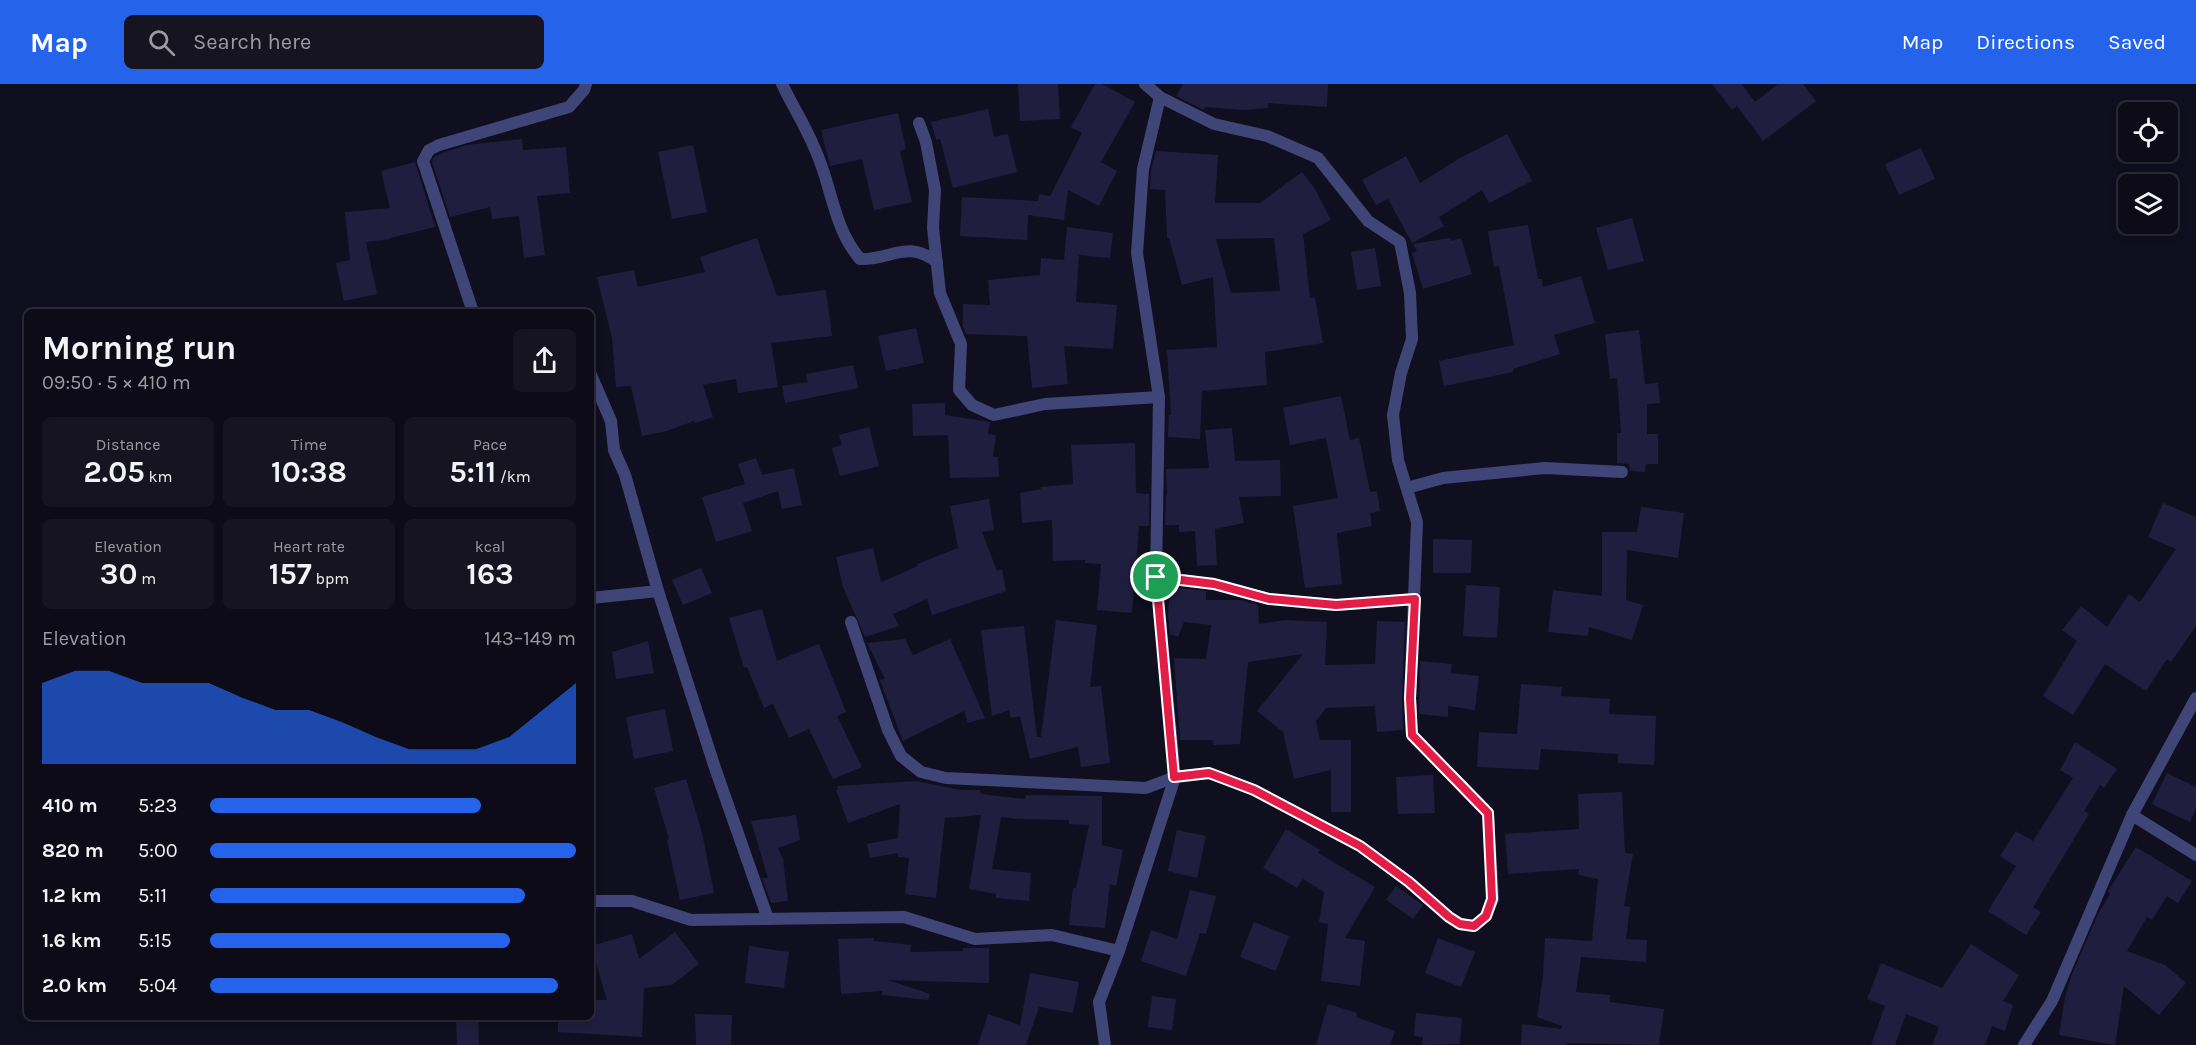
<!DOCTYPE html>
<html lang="en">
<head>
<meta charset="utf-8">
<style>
	body { margin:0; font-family:Karla,sans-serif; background:#151420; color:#f1f3f6; height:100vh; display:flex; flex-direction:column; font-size:22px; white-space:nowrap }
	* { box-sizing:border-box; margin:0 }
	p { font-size:20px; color:#9a9ba1 }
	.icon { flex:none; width:33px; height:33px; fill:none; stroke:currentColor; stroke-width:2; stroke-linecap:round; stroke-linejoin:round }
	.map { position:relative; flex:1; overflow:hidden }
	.details { position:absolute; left:24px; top:225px; width:570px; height:711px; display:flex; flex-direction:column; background:#0c0b17; border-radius:9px; box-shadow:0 3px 9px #0003,0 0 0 2px #2c2b36 }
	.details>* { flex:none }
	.tools { position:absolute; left:2118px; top:18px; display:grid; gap:12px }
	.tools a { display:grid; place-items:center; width:60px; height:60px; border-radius:9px; background:#0c0b17; box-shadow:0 3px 9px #0003,0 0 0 2px #2c2b36; font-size:30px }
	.pin { position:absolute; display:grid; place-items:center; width:51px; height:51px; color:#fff; margin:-26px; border:3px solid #fff; border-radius:50%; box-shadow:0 2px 6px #0007 }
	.round { display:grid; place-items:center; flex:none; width:63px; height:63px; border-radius:9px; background:#151420 }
	.summary { display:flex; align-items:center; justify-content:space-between; height:102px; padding:0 18px }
	h1 { font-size:33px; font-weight:700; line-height:45px }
	.figures { display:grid; grid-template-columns:repeat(3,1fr); gap:9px; height:102px; padding:6px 18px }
	.figures div { display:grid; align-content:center; border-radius:9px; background:#151420; text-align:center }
	.figures b { font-size:30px; font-weight:700 }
	.figures small { font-size:16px; font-weight:400 }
	.figures p { font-size:16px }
	.chart { height:168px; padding:12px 18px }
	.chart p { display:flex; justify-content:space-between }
	.chart svg { width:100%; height:108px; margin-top:6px; fill:#2563eb; opacity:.7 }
	ul { padding:0 18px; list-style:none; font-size:20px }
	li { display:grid; grid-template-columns:96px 72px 1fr; align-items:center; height:45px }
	li i { height:15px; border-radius:8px; background:#2563eb }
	header { display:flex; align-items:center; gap:36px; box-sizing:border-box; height:84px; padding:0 30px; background:#2563eb; color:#fff }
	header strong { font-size:28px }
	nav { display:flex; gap:33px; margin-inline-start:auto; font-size:21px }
	.search { width:420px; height:54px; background:#151420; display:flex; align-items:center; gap:15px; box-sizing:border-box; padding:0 21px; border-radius:9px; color:#9a9ba1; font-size:22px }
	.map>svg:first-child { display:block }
	.building { fill:#201e3e; fill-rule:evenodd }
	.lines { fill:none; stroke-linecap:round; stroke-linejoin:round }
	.street { stroke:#404578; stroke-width:12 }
	.route-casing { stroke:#fff; stroke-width:12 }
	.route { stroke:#e11d48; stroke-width:8 }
</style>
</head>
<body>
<header>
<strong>Map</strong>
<div class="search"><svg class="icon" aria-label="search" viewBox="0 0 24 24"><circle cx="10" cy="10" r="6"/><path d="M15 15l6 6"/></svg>Search here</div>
<nav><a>Map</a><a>Directions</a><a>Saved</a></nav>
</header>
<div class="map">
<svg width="2196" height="961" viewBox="0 0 2196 961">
	<rect width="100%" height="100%" fill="#100f1f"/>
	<g class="building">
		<path d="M1018 0H1058L1060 35 1020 37Z"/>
		<path d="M1095 0H1102L1135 18 1101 78 1117 87 1099 122 1068 106 1064 136 1028 131 1027 156 960 152 962 113 1038 117 1039 110 1050 112 1082 49 1071 43Z"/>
		<path d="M1183 0H1328L1327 23 1268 19V24L1244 26 1205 23 1204 26 1176 12Z"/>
		<path d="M1712 0H1742L1755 18 1778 0H1803L1816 17 1763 57 1737 22 1732 26Z"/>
		<path d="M988 25 994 53 1008 50 1017 88 953 104 940 55 936 56 931 38Z"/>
		<path d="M898 29 906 65 900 67 912 118 874 126 862 75 830 82 821 46Z"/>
		<path d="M1507 50 1532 97 1489 119 1482 106 1439 133 1444 142 1412 159 1388 115 1376 121 1362 96 1406 72 1420 99 1460 74Z"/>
		<path d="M522 55 523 66 566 63 570 109 537 112 545 171 524 174 519 132 492 135 490 123 450 133 432 78 434 73 442 69 467 61Z"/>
		<path d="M693 61 707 128 672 135 658 68Z"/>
		<path d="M1921 64 1935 95 1899 111 1885 80Z"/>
		<path d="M1156 67 1218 71 1215 119H1260L1302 88 1315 105 1331 136 1303 150 1310 214H1315L1323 259 1265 268 1267 301 1202 307 1200 355 1168 353 1169 331H1171L1167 266 1217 263 1213 193 1182 201 1169 154H1167L1165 106 1150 105 1151 86ZM1274 154 1280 207 1231 209 1216 155Z"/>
		<path d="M415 78 435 143 390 154V155L366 158 377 210 344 217 336 179 350 176 345 128 390 124 381 87Z"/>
		<path d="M1632 134 1644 177 1608 186 1596 144Z"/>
		<path d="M1528 141 1538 195H1542L1543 203 1581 192 1595 239 1554 251 1560 270 1513 285V288L1444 302 1439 277 1514 261 1499 182 1494 183 1488 147Z"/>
		<path d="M1067 143 1113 149 1110 174 1079 171 1076 218 1117 221 1113 265 1064 262 1068 300 1032 304 1027 252 966 250 963 243V220L990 221 988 196 1040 191 1041 174 1064 176Z"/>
		<path d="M757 154 777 212 826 206 832 252 771 259 778 303 738 309 736 295 703 301 713 333 695 339 694 337 667 347 642 352 631 302 616 303 612 254 597 193 634 186 638 203 705 188 700 173Z"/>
		<path d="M1450 154 1452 157 1461 154 1472 190 1423 205 1412 169 1417 167 1413 160Z"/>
		<path d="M1375 164 1381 202 1357 206 1351 168Z"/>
		<path d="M916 244 924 279 886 287 878 252Z"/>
		<path d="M1639 246 1645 300 1658 299 1660 319 1647 320V350H1658V380H1646L1645 388 1630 387 1629 380 1617 379V349H1621L1617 294 1610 295 1605 250Z"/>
		<path d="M853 281 858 304 785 319 782 302 808 298 806 290Z"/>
		<path d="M1341 312 1350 356 1359 354 1370 408 1377 407 1380 427 1370 429 1372 442 1337 449 1342 500 1305 504 1293 422 1338 414 1326 354 1290 361 1283 324Z"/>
		<path d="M945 319V331L990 338 988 350 996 351 993 373H998L999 393 950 394 948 351 913 352 912 320Z"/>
		<path d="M869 343 879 382 840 392 832 364 842 361 839 351Z"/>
		<path d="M1232 344 1235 377 1280 376 1281 412 1239 413 1244 439 1215 445 1217 481 1197 482 1195 447 1179 448V441H1165L1166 411H1167L1166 385 1209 384 1205 346Z"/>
		<path d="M1135 359 1136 409 1149 410V442H1139L1132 529 1097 526 1101 480 1085 479V476L1053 477 1052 436 1022 439 1020 409 1041 405V403L1073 400 1071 361Z"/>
		<path d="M756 374 762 391 794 384 802 421 782 425 778 407 743 419 752 447 716 458 702 413 745 400 738 380Z"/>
		<path d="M989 415 994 446 982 448 997 487 1002 485 1006 507 932 531 927 515 893 530 899 542 865 553 843 503 836 473 873 464 881 498 918 482 917 480 958 464 950 422Z"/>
		<path d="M2163 419 2196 433V542L2171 578 2167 575 2146 607 2105 580 2073 631 2043 612 2077 557 2062 546 2081 522 2107 543 2129 510 2140 518 2176 465 2148 453Z"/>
		<path d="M1641 423 1684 429 1678 474 1627 466 1626 516 1643 521 1632 556 1589 543 1588 552 1548 548 1553 506 1602 512V448H1637Z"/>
		<path d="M1433 455 1472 456 1471 489H1433Z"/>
		<path d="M701 484 712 509 683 521 672 496Z"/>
		<path d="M1466 501 1500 503 1497 554 1463 552Z"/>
		<path d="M1170 503 1206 507V516H1240L1258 521 1259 540 1286 536 1327 538 1325 581 1375 580 1377 537 1405 538 1402 614 1403 646 1377 648 1375 622 1326 624 1316 637 1320 656H1351V728H1331V686L1294 695 1283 648 1257 627 1303 570 1248 578 1240 660 1214 661 1213 656H1180L1174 574 1206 575 1211 541 1184 538 1178 553 1170 550 1168 530Z"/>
		<path d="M762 525 777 577 819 560 846 628 837 632 862 683 833 695 809 645 789 654 773 620 764 624 747 583 744 584 729 534Z"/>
		<path d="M1056 536 1097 541 1090 603 1101 602 1110 679 1081 683 1078 663 1030 675 1020 632 1011 634 1009 626 992 632 981 546 1024 542 1037 653H1041Z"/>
		<path d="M905 555 913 571 950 555 985 634 968 639 964 627 903 657 882 602 880 596 885 595 867 559Z"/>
		<path d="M648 557 654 589 616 595 612 568Z"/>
		<path d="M1420 577 1452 580 1451 589 1479 592 1475 626 1448 622V633L1419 630Z"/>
		<path d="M1521 600 1562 603 1561 612 1610 615 1609 630 1656 632 1654 681 1618 679V670L1541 665 1539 686 1477 683 1479 648 1517 650Z"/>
		<path d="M665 625 673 667 634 675 626 633Z"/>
		<path d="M2075 658 2117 685 2104 704 2100 701 2084 727 2089 730 2033 823 2041 828 2026 851 1988 827 2016 782 2000 772 2016 747 2033 757 2073 694 2060 686Z"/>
		<path d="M2167 689 2196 703V724L2190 738 2152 720Z"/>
		<path d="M1433 691 1435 729 1398 730 1396 693Z"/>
		<path d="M686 695 702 749 714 809 680 816 667 756 669 755 654 704Z"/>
		<path d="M916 697 961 706H980L981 710 1025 715 1026 711 1102 712V761L1123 766 1116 802 1110 800 1105 844 1069 841 1073 804H1076L1089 741 1069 740V736L1018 735 1001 733 992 785 1031 789 1029 817 996 814V810L969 805 981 731 945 734 936 814 905 810 909 774 898 773V769L870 774 867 760 898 754 900 720 848 739 836 706 838 705 837 702Z"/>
		<path d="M1622 708 1625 769 1633 770 1624 822 1630 823 1626 855 1647 856 1646 878 1581 873 1576 908 1610 911V918L1664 925 1659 961 1567 959V961H1521L1522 940 1561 945 1562 942 1537 933 1543 892 1545 854 1592 857 1598 795 1578 791 1579 785 1508 790 1505 750 1579 745 1578 710Z"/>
		<path d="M796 731 800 756 778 764 783 775 788 817 771 819 762 794H768L751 737Z"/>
		<path d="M1286 745 1320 766 1318 769 1375 803 1345 854 1365 857 1360 902 1321 897 1328 840 1319 838 1324 808 1303 795 1297 804 1263 784Z"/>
		<path d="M1177 746 1206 752 1197 794 1168 787Z"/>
		<path d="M2136 763 2192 797 2178 819 2167 812 2152 836 2147 833 2127 867 2165 881 2186 899 2159 931 2124 902 2115 961 2059 951 2065 913 2072 890 2098 830 2110 810 2108 807Z"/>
		<path d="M1396 802 1423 821 1413 835 1386 816Z"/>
		<path d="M1190 806 1216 812 1206 850 1200 849 1186 892 1141 877 1151 846 1177 855Z"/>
		<path d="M1254 838 1289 852 1276 887 1240 873Z"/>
		<path d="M675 848 699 880 672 901 644 904 642 953 558 948V933H591V916H607L591 862 632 850 639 875Z"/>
		<path d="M874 854V857L911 861 910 868 963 867V864H989V899L888 896 930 910 928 916 882 911V907L841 910 838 855Z"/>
		<path d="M1438 854 1475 868 1461 903 1425 889Z"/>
		<path d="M1971 860 2019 891 2003 917 2013 921 2005 947 1992 942 1985 961H1932L1939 943 1906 930 1895 961H1871L1885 922 1867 915 1881 879 1942 904Z"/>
		<path d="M749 862 789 868 784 904 745 899Z"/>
		<path d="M1030 889 1079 898 1073 929 1039 923 1026 961H978L988 930 1020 941Z"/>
		<path d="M1152 912 1176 915 1172 946 1148 943Z"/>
		<path d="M1328 920 1357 929 1356 933 1395 947 1390 961H1316Z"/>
		<path d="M1416 929 1462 934 1460 960 1422 961 1423 953 1414 952Z"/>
		<path d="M695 930 732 931 731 961H696Z"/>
		<path d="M456 933H478L479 961H457Z"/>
	</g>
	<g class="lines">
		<g class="street">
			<path d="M782 0C792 21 805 41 814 63 832 100 832 142 860 175 892 176 906 155 937 178"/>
			<path d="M919 39 926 58 935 106 933 144 940 209 961 260 959 306 972 321 994 331 1045 320 1159 313"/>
			<path d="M473 228 423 77 429 66 439 61 569 23 584 6 586 0"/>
			<path d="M591 291 611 337 614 366 625 391 658 507 715 684 768 835"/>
			<path d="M1407 404 1443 394 1545 384 1622 388"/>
			<path d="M1156 493 1214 500 1269 515 1336 521 1415 515"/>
			<path d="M591 514 658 507"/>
			<path d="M851 538 888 646 901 672 921 688 946 694 1146 704 1175 693 1209 689 1254 706 1360 762 1409 798 1449 833 1460 840 1474 842 1486 832 1493 815 1488 729 1412 651 1410 614 1417 438 1398 376 1393 331 1401 289 1412 255 1410 209 1400 158 1368 137 1318 74 1267 52 1214 40 1160 13 1145 0"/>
			<path d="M2132 731 2196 771"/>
			<path d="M591 817H632L691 836 904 833 975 855 1052 851 1119 867"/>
			<path d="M1105 961 1099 918 1119 867 1175 693 1156 493 1159 313 1137 169 1143 85 1160 13"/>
			<path d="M2024 961 2052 917 2132 731 2196 614"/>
		</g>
	</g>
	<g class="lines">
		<g class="route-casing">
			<path id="route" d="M1156 493 1214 500 1269 515 1336 521 1415 515 1410 614 1412 651 1488 729 1492 815 1486 832 1474 842 1460 840 1449 833 1409 798 1360 762 1254 706 1209 689 1174 693Z"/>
		</g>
		<use href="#route" class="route"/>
	</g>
</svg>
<div class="tools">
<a><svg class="icon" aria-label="locate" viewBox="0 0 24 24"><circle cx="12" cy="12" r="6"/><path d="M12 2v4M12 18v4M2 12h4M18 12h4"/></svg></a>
<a><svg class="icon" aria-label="layers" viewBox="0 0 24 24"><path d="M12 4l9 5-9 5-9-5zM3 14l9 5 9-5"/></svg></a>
</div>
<div class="pin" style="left:1156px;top:493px;background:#1e9e55"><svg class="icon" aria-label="arrive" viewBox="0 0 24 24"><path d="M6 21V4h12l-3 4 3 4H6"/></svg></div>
<section class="details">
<div class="summary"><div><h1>Morning run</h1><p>09:50 · 5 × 410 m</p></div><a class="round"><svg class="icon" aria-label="share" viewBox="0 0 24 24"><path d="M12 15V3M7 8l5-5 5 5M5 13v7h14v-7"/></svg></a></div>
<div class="figures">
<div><p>Distance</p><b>2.05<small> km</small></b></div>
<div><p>Time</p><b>10:38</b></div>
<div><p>Pace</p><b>5:11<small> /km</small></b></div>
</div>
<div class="figures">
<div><p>Elevation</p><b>30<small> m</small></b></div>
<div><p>Heart rate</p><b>157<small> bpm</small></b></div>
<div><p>kcal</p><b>163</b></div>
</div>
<div class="chart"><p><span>Elevation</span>143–149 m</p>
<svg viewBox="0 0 160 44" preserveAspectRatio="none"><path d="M0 44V11L10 6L20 6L30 11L40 11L50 11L60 17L70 22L80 22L90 27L100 33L110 38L120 38L130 38L140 33L150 22L160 11V44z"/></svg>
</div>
<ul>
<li><b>410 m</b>5:23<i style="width:74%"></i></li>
<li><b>820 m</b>5:00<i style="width:100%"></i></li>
<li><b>1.2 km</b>5:11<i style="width:86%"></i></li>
<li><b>1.6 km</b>5:15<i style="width:82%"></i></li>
<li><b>2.0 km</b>5:04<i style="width:95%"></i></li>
</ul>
</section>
</div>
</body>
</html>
